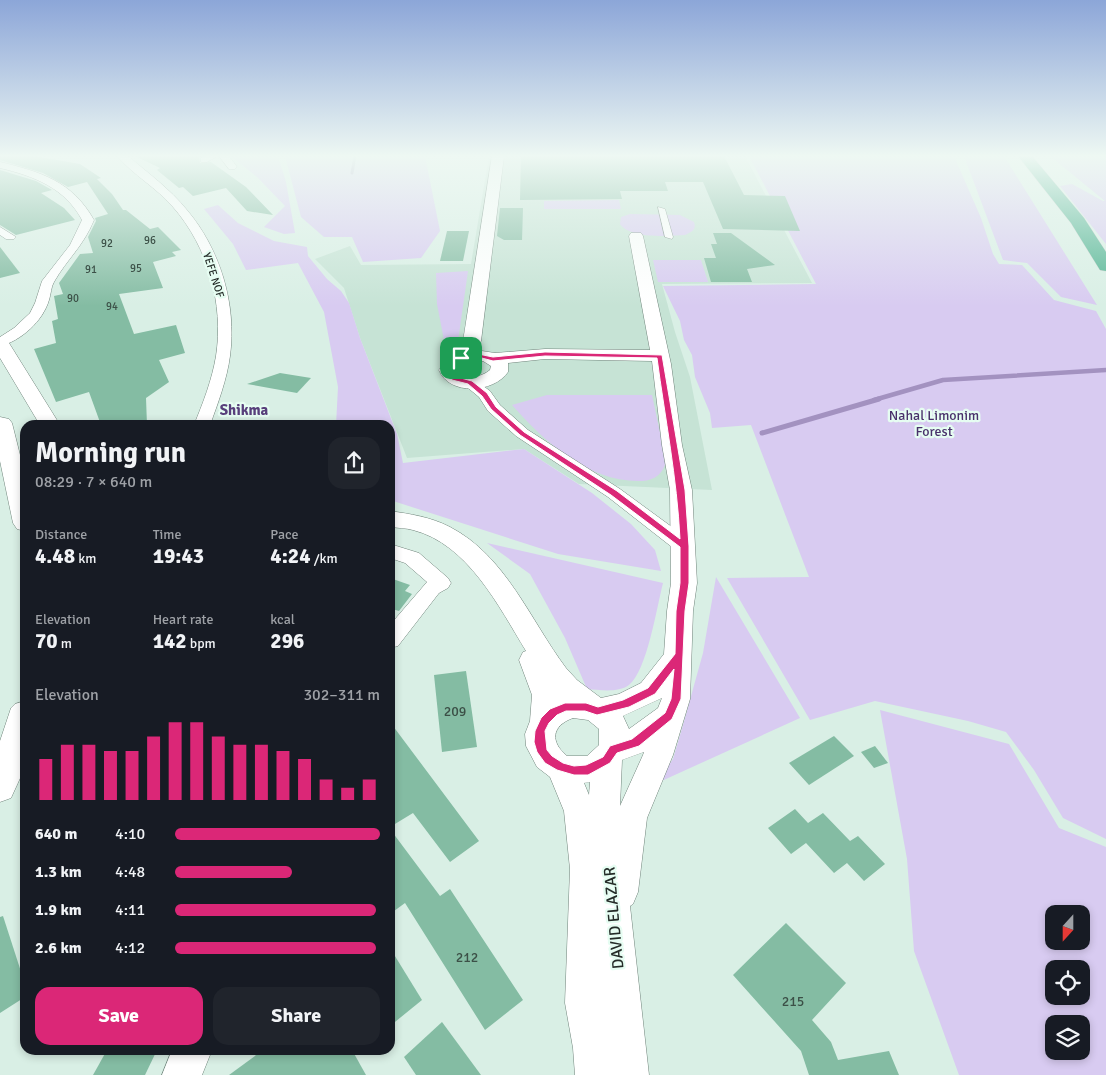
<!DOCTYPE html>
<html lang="en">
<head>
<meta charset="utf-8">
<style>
	body { margin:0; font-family:Signika,sans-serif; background:#20242c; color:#f1f3f6; height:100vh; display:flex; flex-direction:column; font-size:19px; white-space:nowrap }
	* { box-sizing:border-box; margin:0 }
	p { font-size:16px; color:#9ea1a6 }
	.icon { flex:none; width:28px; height:28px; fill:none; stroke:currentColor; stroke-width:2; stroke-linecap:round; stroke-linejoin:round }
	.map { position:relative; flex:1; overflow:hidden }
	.sheet { position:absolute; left:20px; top:420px; width:375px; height:635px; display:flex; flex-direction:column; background:#171b24; border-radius:15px; box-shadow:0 2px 8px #0003 }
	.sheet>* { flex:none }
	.needle { width:32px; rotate:201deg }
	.fabs { position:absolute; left:1045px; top:905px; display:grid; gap:10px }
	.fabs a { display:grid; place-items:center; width:45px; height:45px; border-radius:10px; background:#171b24; box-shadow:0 2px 8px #0003; font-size:25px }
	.pin { position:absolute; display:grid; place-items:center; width:42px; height:42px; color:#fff; margin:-21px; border-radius:10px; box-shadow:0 2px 8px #0006 }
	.round { display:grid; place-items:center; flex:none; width:52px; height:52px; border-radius:15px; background:#20242c }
	.summary { display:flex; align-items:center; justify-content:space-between; height:85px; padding:0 15px }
	h1 { font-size:28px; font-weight:700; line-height:38px }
	.stats { display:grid; grid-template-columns:repeat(3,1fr); gap:8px; height:85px; padding:5px 15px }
	.stats div { display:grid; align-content:center }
	.stats b { font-size:21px; font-weight:700 }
	.stats small { font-size:14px; font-weight:400 }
	.stats p { font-size:14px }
	.chart { height:140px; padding:10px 15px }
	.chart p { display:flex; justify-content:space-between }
	.chart svg { width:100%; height:90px; margin-top:5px; stroke:#db2777; stroke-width:6 }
	.cta { display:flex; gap:10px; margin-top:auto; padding:10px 15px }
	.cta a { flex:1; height:58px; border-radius:15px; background:#db2777; color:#fff; font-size:20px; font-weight:700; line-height:58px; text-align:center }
	.cta a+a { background:#20242c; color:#f1f3f6 }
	ul { padding:0 15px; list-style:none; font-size:16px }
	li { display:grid; grid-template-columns:80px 60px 1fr; align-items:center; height:38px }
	li i { height:12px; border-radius:6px; background:#db2777 }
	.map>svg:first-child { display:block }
	.built { fill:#c6e3d5 }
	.green { fill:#d8cbf1; fill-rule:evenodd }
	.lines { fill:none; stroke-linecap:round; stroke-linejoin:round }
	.stream-far2 { stroke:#a392c0; stroke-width:3 }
	.stream-far1 { stroke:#a392c0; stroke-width:4.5 }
	.stream { stroke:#a392c0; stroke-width:5 }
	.building { fill:#84bca3 }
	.pedestrian-casing { stroke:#70847b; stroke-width:1 }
	.minor-casing { stroke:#70847b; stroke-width:1 }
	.tertiary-casing { stroke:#70847b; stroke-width:1 }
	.trunk-casing { stroke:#cfd1d0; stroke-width:1 }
	.pedestrian { fill:#fff; fill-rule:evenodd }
	.minor { fill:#fff; fill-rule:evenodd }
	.tertiary { fill:#fff; fill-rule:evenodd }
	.trunk { fill:#53b493; fill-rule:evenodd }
	.route { fill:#db2777; stroke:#fff; fill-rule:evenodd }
	.labels { text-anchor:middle; stroke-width:4.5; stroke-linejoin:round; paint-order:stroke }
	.number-label { font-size:11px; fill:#3c5047 }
	.far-street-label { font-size:11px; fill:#242c28; stroke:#e6fdf2 }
	.park-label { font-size:14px; fill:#49316b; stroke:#e6fdf2 }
	.near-number-label { font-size:14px; fill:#3c5047 }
	.neighbourhood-label { font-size:15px; font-weight:bold; fill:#583f7b; stroke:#e6fdf2 }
	.near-street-label { font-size:16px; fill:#242c28; stroke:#e6fdf2 }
</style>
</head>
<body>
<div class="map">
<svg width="1106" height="1075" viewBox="0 0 1106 1075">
	<rect width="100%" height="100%" fill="#d9efe5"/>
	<path class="built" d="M489 156H745L812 283 662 284 675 332 690 377 712 490 579 484 524 449 407 458 360 338 344 288 315 259 350 246 361 265 471 264Z"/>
	<g class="green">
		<path d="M231 156H278L286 182 295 233 284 234 264 227 285 206 258 178Z"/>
		<path d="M285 156H425L440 231 421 258 363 262 352 237H324L301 217Z"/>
		<path d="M749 156H954L981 218 993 254 999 264 1022 265 1054 300 1096 311 1106 329V839L1063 818 1034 770 1006 732 968 721 875 701 810 720 727 578 809 577 751 425 712 428 710 413 695 377 692 355 684 340 680 321 663 286 816 284Z"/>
		<path d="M964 156H1004L1097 305 1061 297 1027 263 1003 260Z"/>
		<path d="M1050 156H1106V244L1060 186 1072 184 1103 201H1105Z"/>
		<path d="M619 200 621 209H544V201Z"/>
		<path d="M218 205 238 223 274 241 307 247 308 256 327 279 341 291 349 303 360 338 397 434 403 463 524 449 592 493 631 524 655 550 661 571 558 554 390 500V425H336L338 387 324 312 298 263 246 270 233 244 204 209Z"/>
		<path d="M630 214 680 215 694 222C697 230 691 232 685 235 669 236 630 239 620 224L621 217Z"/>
		<path d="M653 260H701L708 282H658Z"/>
		<path d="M468 271 458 341 444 340 437 304 436 273Z"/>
		<path d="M547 395H652L666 461C663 474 655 480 642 481 589 483 545 442 512 405Z"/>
		<path d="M487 543 663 583C657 606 647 671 629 685 618 693 600 690 587 689L565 638 530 574Z"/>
		<path d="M716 577 800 718 655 784 673 759 683 725 703 653Z"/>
		<path d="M880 710 1009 744 1059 828 1106 847V1075H959L914 951 907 859ZM1054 914H1081V941H1054ZM1054 969H1081V996H1054ZM1054 1024H1081V1051H1054Z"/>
	</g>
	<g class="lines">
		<path class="stream-far2" d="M352 173 355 156"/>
		<path class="stream-far1" d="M874 400 943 380 1106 370"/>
		<path class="stream" d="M762 433 879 399"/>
	</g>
	<g class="building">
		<path d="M0 156H34L80 164 101 178 97 179 112 194 123 210H126L150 229 158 227 181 250 172 252 176 256 153 262 163 288 119 294 134 334 176 325 185 353 159 360 169 382 146 398 147 425H101L89 392 56 402 34 349 56 343 52 321 58 319 54 296 63 294 59 283 80 254 93 253 88 237 96 221 95 218 108 214 87 182 68 187 43 173 0 160Z"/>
		<path d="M135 156H201L199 158 200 163 211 162 246 187 273 215 247 211 226 188 193 196 183 187 179 188 157 170 160 168Z"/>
		<path d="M521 156H724L744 195 785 196 800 231 723 229 703 182H665L668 191H620L622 199 520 200Z"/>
		<path d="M0 170 36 181 52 190 41 193 64 208 75 220 16 235 0 225Z"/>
		<path d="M500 208H523L522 240H504L497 236Z"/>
		<path d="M447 231H469L463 261H440Z"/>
		<path d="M713 233H731L775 265 747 269 752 282H711L704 258H716L711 244H717Z"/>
		<path d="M0 247 20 273 0 278Z"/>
		<path d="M280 373 311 378 297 393 247 384Z"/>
		<path d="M390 578 410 585 405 591 412 594 399 611 392 609 390 611Z"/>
		<path d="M466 671 477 747 442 752 434 675Z"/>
		<path d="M390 722 479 841 450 862 413 813 390 827Z"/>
		<path d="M834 736 854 756 809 785 789 763Z"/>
		<path d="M875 746 888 763 874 768 861 752Z"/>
		<path d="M795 809 808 823 823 813 850 841 858 836 885 864 864 881 847 863 834 873 806 843 791 854 768 828Z"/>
		<path d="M390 829 440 896 450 889 523 1000 485 1030 405 903 390 914Z"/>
		<path d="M3 916 25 984V997L0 1013V917Z"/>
		<path d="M786 923 846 983 812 1020 831 1042 838 1060 889 1051 899 1075H809L801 1051 733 975Z"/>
		<path d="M390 948 422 1000 390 1026Z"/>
		<path d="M442 1022 481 1075H416L404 1057Z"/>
		<path d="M107 1050H157L145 1075H93Z"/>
		<path d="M263 1050H352L366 1075H229Z"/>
	</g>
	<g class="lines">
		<g class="pedestrian-casing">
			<path id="pedestrian" d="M658 207 665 209 673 237 672 239 665 237Z"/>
		</g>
		<g class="minor-casing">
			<g id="minor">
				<path d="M117 156H128C148 173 170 189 187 210 220 249 237 304 230 356 227 379 218 403 210 425H194C203 403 212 380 216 356 224 304 208 247 173 207 157 188 133 175 117 156Z"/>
				<path d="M205 156H218L207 162H201V158Z"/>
				<path d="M219 156H229L237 167 235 169H229Z"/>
				<path d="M0 162C41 172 72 181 94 220 83 247 67 259 54 282 51 287 51 294 49 300 43 321 21 341 0 346V337L14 328 30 313 35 303 42 281 70 245 82 220C65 188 34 176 0 168Z"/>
				<path d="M0 227 16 237 14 239H6L0 235Z"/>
				<path d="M470 378 475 380 490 391 500 405 528 430 620 489 691 541 693 546 691 551 684 553 677 551 608 497 516 436 488 411 479 397 462 383 465 380Z"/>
				<path d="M390 544 419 553 448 578 451 583 448 588 439 593 398 646 390 648V625L427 582 405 563 390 558Z"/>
			</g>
		</g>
		<g class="tertiary-casing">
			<g id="tertiary">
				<path d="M492 156H504L481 341 475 350 495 353 545 349 650 350 629 236 631 233H641L643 236 671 364 682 445 692 490 697 583 693 611 690 699 673 755 647 818 638 892 633 904 630 906 649 1075H575L573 1048 565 1003 570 869 564 811 550 777 537 767 526 746 525 734 530 721 532 695 519 660 523 652 526 651C499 607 468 544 413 530 406 528 398 528 390 527V511C410 514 431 517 450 527 506 556 530 620 566 668L577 680 601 698 619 694 641 683 664 654 667 611 671 583 670 490 662 445 652 361 545 359 508 363V372C494 393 449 396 439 370 447 359 455 353 463 341ZM473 361H483L491 366 490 370C480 378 469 379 458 372L461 365ZM662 698 658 708 629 729 623 716ZM573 718 588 720 599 729V745L587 756H567C550 742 551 726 573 718ZM644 752 643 755 620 806 622 760ZM590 782 589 795 584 783Z"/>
				<path d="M0 338 6 339 9 343 60 425H40L0 358Z"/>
				<path d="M0 417 9 419 12 423 25 475V531L17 529 13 523 0 461Z"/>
				<path d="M25 701V763L22 774 11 798 0 802V741L11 708 15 704Z"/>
				<path d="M172 1050H212L202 1075H162Z"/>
			</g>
		</g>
		<g class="trunk-casing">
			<path id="trunk" d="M1018 156H1032L1084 218 1106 252V271L1100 270 1071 223Z"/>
		</g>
		<use href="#pedestrian" class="pedestrian"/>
		<use href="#minor" class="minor"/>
		<use href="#tertiary" class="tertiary"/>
		<use href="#trunk" class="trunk"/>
	</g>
	<linearGradient id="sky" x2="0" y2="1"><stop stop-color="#8ca6d8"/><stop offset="0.51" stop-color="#eef8f3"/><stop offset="1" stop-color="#eef8f3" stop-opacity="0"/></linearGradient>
	<rect width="1106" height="306" fill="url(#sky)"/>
	<path class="route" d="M545 352 662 355 685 490 689 546V583L685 611 681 699 672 719 639 746 617 753 610 763 588 775H574L557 770 545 763 537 752 534 742 535 731 541 718 550 709 565 703H586L598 707 623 700 648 688 675 654 676 611 680 583V547L611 495 520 435 491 409 482 396 468 384 452 380 445 370 452 360 461 356 478 354 493 357ZM545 356 657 358C665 418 677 478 680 539L617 491 524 432 496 407 487 393 472 381 457 377 451 370 457 362 462 359 478 357 493 361ZM674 669 671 699 665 713 632 739 610 746 603 757 586 765 574 766 563 763 552 756 547 750 545 731 549 723 557 715 566 711H585L597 715 629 707 655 694Z"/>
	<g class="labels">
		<g class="number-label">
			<text x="150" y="244">96</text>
			<text x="107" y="247">92</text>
			<text x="136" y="272">95</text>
			<text x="91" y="273">91</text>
			<text x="73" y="302">90</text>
			<text x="112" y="310">94</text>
		</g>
		<g class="far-street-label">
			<text transform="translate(214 275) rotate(72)" y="4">YEFE NOF</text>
		</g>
		<g class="park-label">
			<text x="934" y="420">Nahal Limonim<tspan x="934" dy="16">Forest</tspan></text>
		</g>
		<g class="near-number-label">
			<text x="455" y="716">209</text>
			<text x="467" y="962">212</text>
			<text x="793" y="1006">215</text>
		</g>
		<g class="neighbourhood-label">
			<text x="244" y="415">Shikma</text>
		</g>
		<g class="near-street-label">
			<text transform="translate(613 918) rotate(-95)" y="6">DAVID ELAZAR</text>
		</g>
	</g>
</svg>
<div class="fabs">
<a><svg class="needle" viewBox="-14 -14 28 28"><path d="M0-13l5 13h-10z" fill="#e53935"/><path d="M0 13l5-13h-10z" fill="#9ea1a6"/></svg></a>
<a><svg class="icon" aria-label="locate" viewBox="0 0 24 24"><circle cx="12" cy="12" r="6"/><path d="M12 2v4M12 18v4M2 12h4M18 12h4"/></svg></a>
<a><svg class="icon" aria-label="layers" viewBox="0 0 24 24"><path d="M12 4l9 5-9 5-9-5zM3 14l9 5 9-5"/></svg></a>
</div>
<div class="pin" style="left:461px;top:358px;background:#1e9e55"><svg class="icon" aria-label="arrive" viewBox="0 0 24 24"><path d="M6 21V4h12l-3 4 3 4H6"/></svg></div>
<section class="sheet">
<div class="summary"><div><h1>Morning run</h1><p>08:29 · 7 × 640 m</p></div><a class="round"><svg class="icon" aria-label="share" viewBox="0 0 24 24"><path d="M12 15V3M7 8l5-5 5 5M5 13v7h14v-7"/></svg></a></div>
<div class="stats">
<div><p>Distance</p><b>4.48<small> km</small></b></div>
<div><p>Time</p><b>19:43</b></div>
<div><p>Pace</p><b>4:24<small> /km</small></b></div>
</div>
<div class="stats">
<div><p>Elevation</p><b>70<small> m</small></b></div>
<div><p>Heart rate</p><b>142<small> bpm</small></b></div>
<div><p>kcal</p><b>296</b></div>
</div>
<div class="chart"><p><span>Elevation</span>302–311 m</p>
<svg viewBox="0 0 160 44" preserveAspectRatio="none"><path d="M5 44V24M15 44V17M25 44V17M35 44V20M45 44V20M55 44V13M65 44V6M75 44V6M85 44V13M95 44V17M105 44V17M115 44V20M125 44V24M135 44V34M145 44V38M155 44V34"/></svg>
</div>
<ul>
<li><b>640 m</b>4:10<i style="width:100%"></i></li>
<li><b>1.3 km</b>4:48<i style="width:57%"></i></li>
<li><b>1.9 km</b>4:11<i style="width:98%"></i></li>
<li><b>2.6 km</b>4:12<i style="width:98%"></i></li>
</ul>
<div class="cta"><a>Save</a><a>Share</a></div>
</section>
</div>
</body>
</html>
